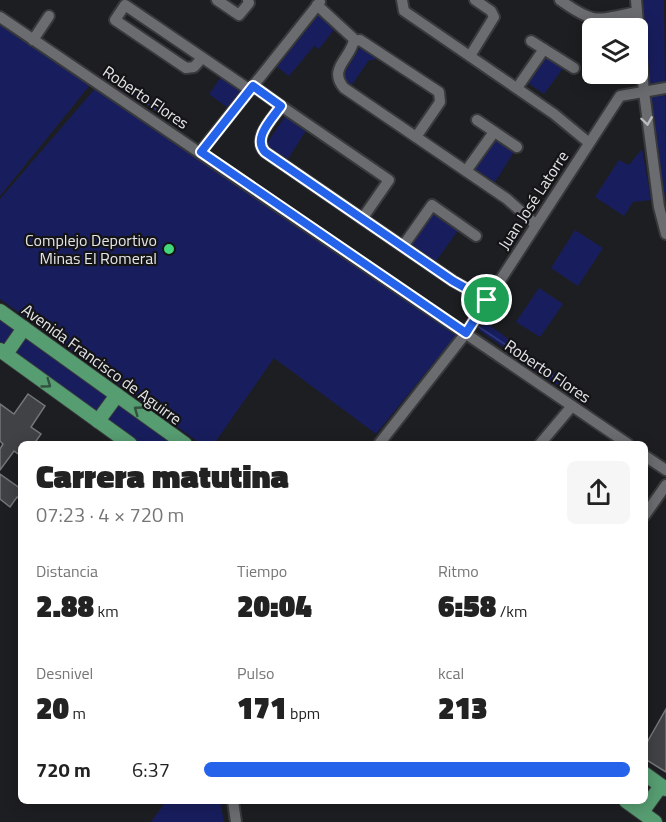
<!DOCTYPE html>
<html lang="es">
<head>
<meta charset="utf-8">
<style>
	body { margin:0; font-family:"Titillium Web",sans-serif; background:#f6f6f6; color:#222; height:100vh; display:flex; flex-direction:column; font-size:22px; white-space:nowrap }
	* { box-sizing:border-box; margin:0 }
	p { font-size:20px; color:#767676 }
	.icon { flex:none; width:33px; height:33px; fill:none; stroke:currentColor; stroke-width:2; stroke-linecap:round; stroke-linejoin:round }
	.map { position:relative; flex:1; overflow:hidden }
	.side { position:absolute; left:18px; top:441px; width:630px; height:363px; display:flex; flex-direction:column; background:#fff; border-radius:9px; box-shadow:0 3px 15px #0003 }
	.side>* { flex:none }
	.fabs { position:absolute; left:582px; top:18px; display:grid; gap:12px }
	.fabs a { display:grid; place-items:center; width:66px; height:66px; border-radius:9px; background:#fff; box-shadow:0 3px 15px #0003; font-size:30px }
	.pin { position:absolute; display:grid; place-items:center; width:51px; height:51px; color:#fff; margin:-26px; border:3px solid #fff; border-radius:50%; box-shadow:0 2px 6px #0007 }
	.round { display:grid; place-items:center; flex:none; width:63px; height:63px; border-radius:9px; background:#f6f6f6 }
	.summary { display:flex; align-items:center; justify-content:space-between; height:102px; padding:0 18px }
	h1 { font-size:33px; font-weight:800; line-height:45px }
	.figures { display:grid; grid-template-columns:repeat(3,1fr); gap:9px; height:102px; padding:6px 18px }
	.figures div { display:grid; align-content:center }
	.figures b { font-size:30px; font-weight:800 }
	.figures small { font-size:16px; font-weight:400 }
	.figures p { font-size:16px }
	ul { padding:0 18px; list-style:none; font-size:20px }
	li { display:grid; grid-template-columns:96px 72px 1fr; align-items:center; height:45px }
	li i { height:15px; border-radius:8px; background:#2563eb }
	.map>svg:first-child { display:block }
	.green { fill:#181e5d }
	.lines { fill:none; stroke-linecap:round; stroke-linejoin:round }
	.stream { stroke:#2c377c; stroke-width:2 }
	.building { fill:#414245; stroke:#75767a; stroke-width:1.5 }
	.minor-casing { stroke:#38393b; stroke-width:14 }
	.major-casing { stroke:#38393b; stroke-width:16 }
	.minor { stroke:#6b6c70; stroke-width:10 }
	.major { stroke:#579d72; stroke-width:14 }
	.oneway { stroke:#babbbd }
	.oneway2 { stroke:#325240 }
	.route-casing { stroke:#fff; stroke-width:12 }
	.route { stroke:#2563eb; stroke-width:8 }
	.poi-dot { fill:#42d77b; stroke:#141417; stroke-width:2 }
	.labels { text-anchor:middle; stroke-width:4.5; stroke-linejoin:round; paint-order:stroke }
	.street-label { font-size:16px; fill:#e4e5e7; stroke:#141417 }
	.poi-label { font-size:16px; fill:#e4e5e7; stroke:#141417; text-anchor:end }
</style>
</head>
<body>
<div class="map">
<svg width="666" height="822" viewBox="0 0 666 822">
	<rect width="100%" height="100%" fill="#1d1e21"/>
	<g class="green">
		<path d="M639 0H664L666 207Z"/>
		<path d="M320 13 336 27 319 49 314 46 289 76 277 67Z"/>
		<path d="M0 25 90 85 0 196Z"/>
		<path d="M362 44 378 55 374 60H369L351 86 341 79Z"/>
		<path d="M544 51 566 64 544 94 525 81Z"/>
		<path d="M221 77 241 91 228 108 209 94Z"/>
		<path d="M99 84 458 333 376 434 274 358 214 444H201L0 299V199Z"/>
		<path d="M287 114 307 129 286 162 268 149 267 143Z"/>
		<path d="M501 137 517 147 495 182 475 169 495 140Z"/>
		<path d="M642 149 651 200 633 202 624 216 595 197 619 160 629 165Z"/>
		<path d="M433 211 459 229 434 264 409 246Z"/>
		<path d="M575 230 603 248 578 286 551 268Z"/>
		<path d="M539 288 563 304 540 337 516 322Z"/>
		<path d="M0 314 180 444H136L0 346Z"/>
		<path d="M485 322 565 380 560 387 479 330Z"/>
		<path d="M166 801H220L224 822H151Z"/>
	</g>
	<g class="lines">
		<g class="stream">
			<path d="M117 83 179 125"/>
			<path d="M479 327 563 383"/>
		</g>
	</g>
	<g class="building">
		<path d="M28 394 45 406 31 427 41 434 34 444H21V456L14 451 0 470V449L3 444 0 441V404L14 414Z"/>
		<path d="M0 474 21 489V500L17 497 10 507 0 499Z"/>
		<path d="M666 709V772L645 759V746Z"/>
	</g>
	<g class="lines">
		<g class="minor-casing">
			<g id="minor">
				<path d="M217 0 239 15 249 3 248 0"/>
				<path d="M402 0 404 11 554 114 588 142"/>
				<path d="M560 0C595 25 596 20 637 12"/>
				<path d="M636 0 644 92 659 207 666 234"/>
				<path d="M317 5 354 39C352 58 327 68 344 88L507 199 535 224"/>
				<path d="M0 17 628 444"/>
				<path d="M33 40 49 16"/>
				<path d="M354 41 360 40 439 92 440 102 416 137"/>
				<path d="M531 41 574 68"/>
				<path d="M470 56 494 17 491 11 475 0"/>
				<path d="M202 58 194 67 186 68 115 20 125 5 250 90"/>
				<path d="M253 86 281 106C272 119 252 138 265 152L453 281 487 300"/>
				<path d="M517 88 544 49"/>
				<path d="M281 106 389 180 362 219"/>
				<path d="M477 120 517 147"/>
				<path d="M201 151 320 2"/>
				<path d="M466 171 494 132"/>
				<path d="M403 246 432 205 476 236"/>
				<path d="M379 444 466 333 620 96 666 88"/>
				<path d="M540 444 572 406"/>
				<path d="M645 456 666 470"/>
				<path d="M645 515 666 485"/>
				<path d="M233 801 236 822"/>
			</g>
		</g>
		<g class="major-casing">
			<g id="major">
				<path d="M0 311 185 444"/>
				<path d="M0 350 130 444"/>
				<path d="M6 354 24 328"/>
				<path d="M98 421 117 395"/>
				<path d="M645 774 666 789"/>
				<path d="M626 801 655 822"/>
				<path d="M642 812 661 786"/>
			</g>
		</g>
		<use href="#minor" class="minor"/>
		<use href="#major" class="major"/>
	</g>
	<defs><path id="oneway-chevron" d="M-2-3.5L2.5 0L-2 3.5" fill="none" stroke-width="1.6" stroke-linecap="round" stroke-linejoin="round" transform="scale(1.5)"/></defs>
	<use class="oneway" href="#oneway-chevron" transform="translate(647 121) rotate(82)"/>
	<g class="oneway2">
		<use href="#oneway-chevron" transform="translate(47 384) rotate(36)"/>
		<use href="#oneway-chevron" transform="translate(138 410) rotate(-144)"/>
	</g>
	<g class="lines">
		<g class="route-casing">
			<path id="route" d="M253 86 281 106C272 119 252 138 265 152L453 281 487 300 466 333 201 152Z"/>
		</g>
		<use href="#route" class="route"/>
	</g>
	<circle class="poi-dot" cx="169" cy="249" r="6"/>
	<g class="labels">
		<g class="street-label">
			<text transform="translate(146 97) rotate(34)" y="6">Roberto Flores</text>
			<text transform="translate(533 200) rotate(-57)" y="6">Juan José Latorre</text>
			<text transform="translate(102 364) rotate(36)" y="6">Avenida Francisco de Aguirre</text>
			<text transform="translate(548 371) rotate(34)" y="6">Roberto Flores</text>
		</g>
		<g class="poi-label">
			<text x="157" y="246">Complejo Deportivo<tspan x="157" dy="18">Minas El Romeral</tspan></text>
		</g>
	</g>
</svg>
<div class="fabs">
<a><svg class="icon" aria-label="layers" viewBox="0 0 24 24"><path d="M12 4l9 5-9 5-9-5zM3 14l9 5 9-5"/></svg></a>
</div>
<div class="pin" style="left:487px;top:300px;background:#1e9e55"><svg class="icon" aria-label="arrive" viewBox="0 0 24 24"><path d="M6 21V4h12l-3 4 3 4H6"/></svg></div>
<section class="side">
<div class="summary"><div><h1>Carrera matutina</h1><p>07:23 · 4 × 720 m</p></div><a class="round"><svg class="icon" aria-label="share" viewBox="0 0 24 24"><path d="M12 15V3M7 8l5-5 5 5M5 13v7h14v-7"/></svg></a></div>
<div class="figures">
<div><p>Distancia</p><b>2.88<small> km</small></b></div>
<div><p>Tiempo</p><b>20:04</b></div>
<div><p>Ritmo</p><b>6:58<small> /km</small></b></div>
</div>
<div class="figures">
<div><p>Desnivel</p><b>20<small> m</small></b></div>
<div><p>Pulso</p><b>171<small> bpm</small></b></div>
<div><p>kcal</p><b>213</b></div>
</div>
<ul>
<li><b>720 m</b>6:37<i style="width:100%"></i></li>
</ul>
</section>
</div>
</body>
</html>
